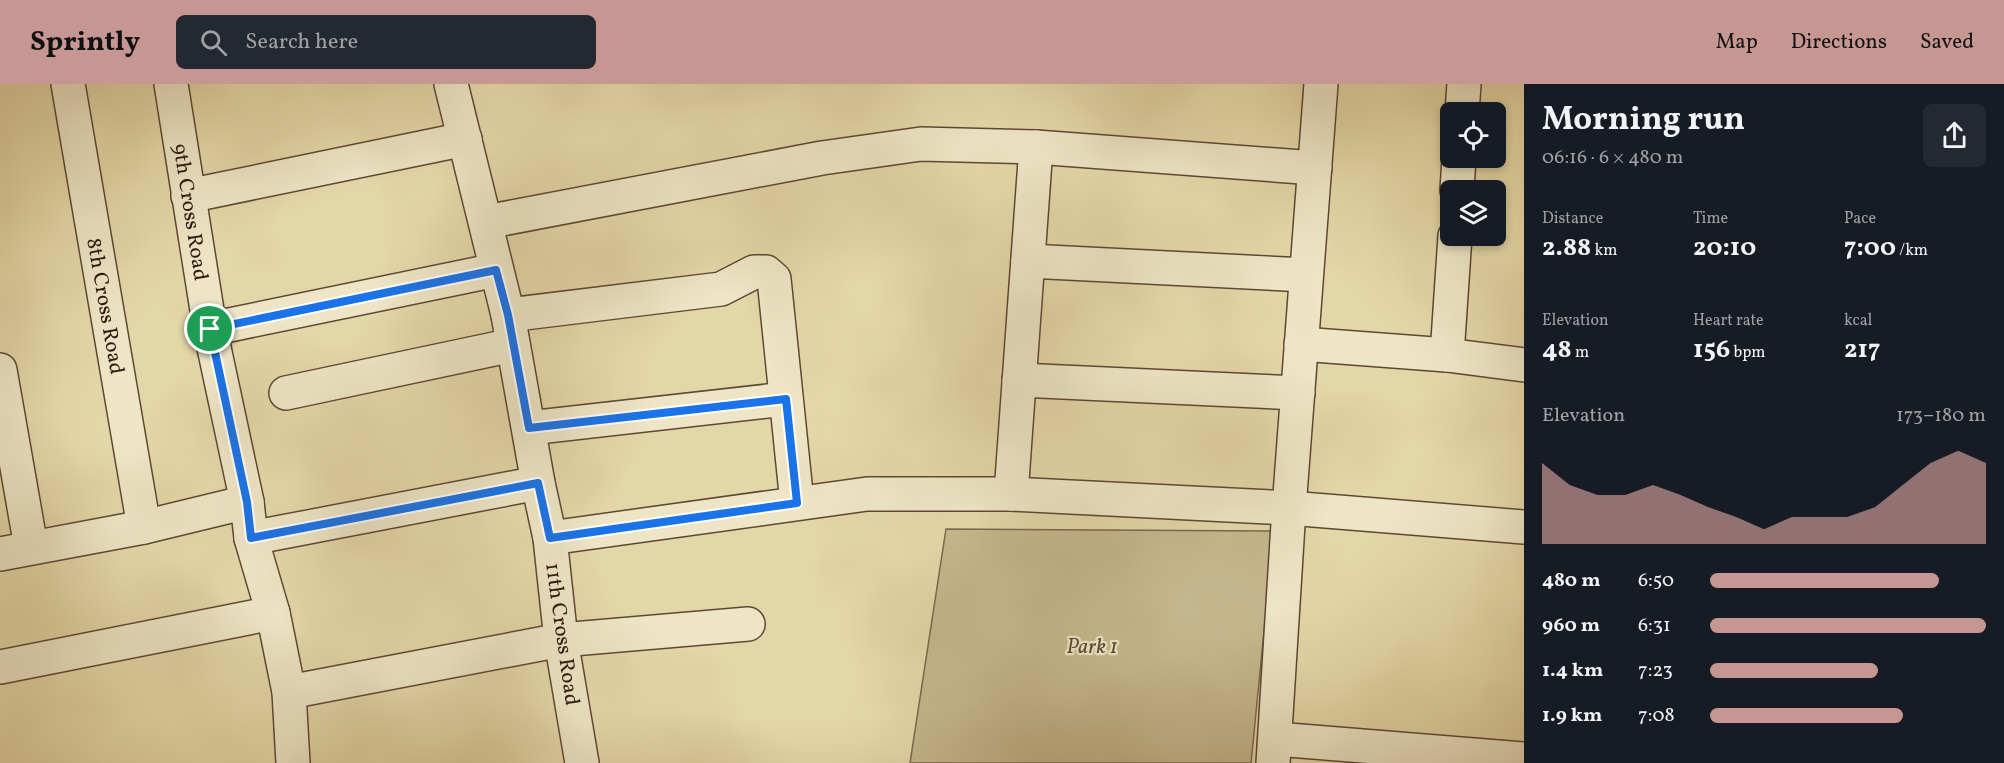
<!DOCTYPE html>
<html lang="en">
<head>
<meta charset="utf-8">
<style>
	body { margin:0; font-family:Vollkorn,serif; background:#242831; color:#f1f3f6; height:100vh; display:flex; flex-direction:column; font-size:22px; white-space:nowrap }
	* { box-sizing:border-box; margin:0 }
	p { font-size:20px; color:#9ea1a6 }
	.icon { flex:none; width:33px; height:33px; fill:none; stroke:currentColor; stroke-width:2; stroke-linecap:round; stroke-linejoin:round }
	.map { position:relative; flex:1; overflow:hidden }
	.drawer { display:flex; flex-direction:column; background:#171b24; width:480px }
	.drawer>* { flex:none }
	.tools { position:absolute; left:1440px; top:18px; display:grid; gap:12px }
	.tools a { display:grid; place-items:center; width:66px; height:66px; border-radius:9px; background:#171b24; box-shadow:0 3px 9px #0003; font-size:30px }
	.pin { position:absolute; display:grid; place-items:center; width:51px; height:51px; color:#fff; margin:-26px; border:3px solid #fff; border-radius:50%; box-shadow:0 2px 6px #0007 }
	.round { display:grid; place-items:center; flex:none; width:63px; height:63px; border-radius:9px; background:#242831 }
	.summary { display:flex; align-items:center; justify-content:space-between; height:102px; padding:0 18px }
	h1 { font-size:33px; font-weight:700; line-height:45px }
	.figures { display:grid; grid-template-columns:repeat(3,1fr); gap:9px; height:102px; padding:6px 18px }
	.figures div { display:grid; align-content:center }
	.figures b { font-size:26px; font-weight:700 }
	.figures small { font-size:16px; font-weight:400 }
	.figures p { font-size:16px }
	.chart { height:168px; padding:12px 18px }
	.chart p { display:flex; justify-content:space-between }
	.chart svg { width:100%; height:108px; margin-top:6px; fill:#c59692; opacity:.7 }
	ul { padding:0 18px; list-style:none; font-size:20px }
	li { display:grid; grid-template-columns:96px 72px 1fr; align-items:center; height:45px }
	li i { height:15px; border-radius:8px; background:#c59692 }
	header { display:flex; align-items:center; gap:36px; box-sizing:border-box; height:84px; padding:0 30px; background:#c59692; color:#111 }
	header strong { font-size:28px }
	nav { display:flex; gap:33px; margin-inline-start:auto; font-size:21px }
	.search { width:420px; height:54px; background:#242831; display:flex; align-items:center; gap:15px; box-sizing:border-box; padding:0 21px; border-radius:9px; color:#9ea1a6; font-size:22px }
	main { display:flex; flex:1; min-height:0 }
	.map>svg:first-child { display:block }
	.green { fill:#c5b78d; stroke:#7a684e; stroke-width:1.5 }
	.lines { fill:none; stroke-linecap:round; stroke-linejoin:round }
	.minor-casing { stroke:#5c4835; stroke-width:36 }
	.minor { stroke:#ede5c6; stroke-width:33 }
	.route-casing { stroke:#fff; stroke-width:12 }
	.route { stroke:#1a73e8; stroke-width:8 }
	.labels { text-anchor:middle; stroke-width:4.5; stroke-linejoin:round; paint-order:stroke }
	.street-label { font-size:21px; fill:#2f180f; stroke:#ede5c6 }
	.park-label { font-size:21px; font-style:italic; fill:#5c4835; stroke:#ede5c6 }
</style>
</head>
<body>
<header>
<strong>Sprintly</strong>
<div class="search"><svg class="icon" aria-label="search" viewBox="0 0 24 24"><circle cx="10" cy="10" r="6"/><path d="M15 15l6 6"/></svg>Search here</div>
<nav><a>Map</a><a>Directions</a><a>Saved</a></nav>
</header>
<main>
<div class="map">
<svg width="1524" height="679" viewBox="0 0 1524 679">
	<rect width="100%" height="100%" fill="#e4d7a7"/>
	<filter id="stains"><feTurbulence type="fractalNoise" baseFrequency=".00333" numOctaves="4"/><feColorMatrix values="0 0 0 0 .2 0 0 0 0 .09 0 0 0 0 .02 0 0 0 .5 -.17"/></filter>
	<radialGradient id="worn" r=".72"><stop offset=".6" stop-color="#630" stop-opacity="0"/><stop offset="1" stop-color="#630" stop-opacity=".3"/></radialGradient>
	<path class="green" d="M946 445 1274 447 1251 679H910Z"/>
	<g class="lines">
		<g class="minor-casing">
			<g id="minor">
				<path d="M68 0 144 443"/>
				<path d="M171 0 210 245 247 418 251 454 273 529 289 608 293 679"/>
				<path d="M451 0 508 231 538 399 550 454 561 556 582 679"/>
				<path d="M1462 28 1464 0"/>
				<path d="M1457 106 1459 74"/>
				<path d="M188 112 465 55"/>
				<path d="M486 138 822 74 921 60 1036 63 1315 84"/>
				<path d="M1028 177 1306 191"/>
				<path d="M508 231 721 205 754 188H766L774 195 797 419"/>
				<path d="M210 245 496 186"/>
				<path d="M1301 260 1447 271 1524 281"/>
				<path d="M1447 271 1455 152"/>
				<path d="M0 286 31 463"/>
				<path d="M1019 296 1298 309"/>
				<path d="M286 309 513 261"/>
				<path d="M529 344 786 315"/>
				<path d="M1011 410 1036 63"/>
				<path d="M251 454 538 399"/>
				<path d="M550 454 867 410H1011L1289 424 1524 443"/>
				<path d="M0 470 144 443 247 418"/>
				<path d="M0 583 273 529"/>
				<path d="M289 608 561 556 748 540"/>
				<path d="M1276 655 1524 675"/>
				<path d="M1273 679 1289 424 1321 0"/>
			</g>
		</g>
		<use href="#minor" class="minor"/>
	</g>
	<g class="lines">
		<g class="route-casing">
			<path id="route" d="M496 186 508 231 529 344 786 315 797 419 550 454 538 399 251 454 247 418 210 245Z"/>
		</g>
		<use href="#route" class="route"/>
	</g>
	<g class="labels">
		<g class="street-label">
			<text transform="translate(191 128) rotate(81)" y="7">9th Cross Road</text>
			<text transform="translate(106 222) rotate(80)" y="7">8th Cross Road</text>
			<text transform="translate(563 550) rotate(82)" y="7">11th Cross Road</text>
		</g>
		<g class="park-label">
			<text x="1092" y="569">Park 1</text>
		</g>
	</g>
	<rect width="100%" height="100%" filter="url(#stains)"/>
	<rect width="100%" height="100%" fill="url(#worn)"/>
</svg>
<div class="tools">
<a><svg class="icon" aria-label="locate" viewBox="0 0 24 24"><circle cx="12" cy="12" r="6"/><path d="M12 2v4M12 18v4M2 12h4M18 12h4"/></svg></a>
<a><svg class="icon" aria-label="layers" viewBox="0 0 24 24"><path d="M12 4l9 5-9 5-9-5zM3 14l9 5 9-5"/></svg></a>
</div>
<div class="pin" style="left:210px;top:245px;background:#1e9e55"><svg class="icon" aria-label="arrive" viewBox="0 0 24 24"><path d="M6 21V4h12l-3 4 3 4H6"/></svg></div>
</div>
<section class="drawer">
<div class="summary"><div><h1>Morning run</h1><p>06:16 · 6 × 480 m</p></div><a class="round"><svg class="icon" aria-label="share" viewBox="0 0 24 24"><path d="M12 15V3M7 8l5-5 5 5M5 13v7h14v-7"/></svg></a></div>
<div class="figures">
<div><p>Distance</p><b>2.88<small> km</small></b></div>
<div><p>Time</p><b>20:10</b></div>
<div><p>Pace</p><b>7:00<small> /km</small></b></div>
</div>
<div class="figures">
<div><p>Elevation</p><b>48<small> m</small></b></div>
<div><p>Heart rate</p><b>156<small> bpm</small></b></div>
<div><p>kcal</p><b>217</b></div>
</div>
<div class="chart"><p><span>Elevation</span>173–180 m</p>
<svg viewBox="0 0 160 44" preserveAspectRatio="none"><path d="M0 44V11L10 20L20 24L30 24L40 20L50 24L60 29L70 33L80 38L90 33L100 33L110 33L120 29L130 20L140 11L150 6L160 11V44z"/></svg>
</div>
<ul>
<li><b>480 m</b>6:50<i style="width:83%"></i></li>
<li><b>960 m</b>6:31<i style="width:100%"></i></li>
<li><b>1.4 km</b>7:23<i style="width:61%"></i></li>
<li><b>1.9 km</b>7:08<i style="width:70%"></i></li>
</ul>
</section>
</main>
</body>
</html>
